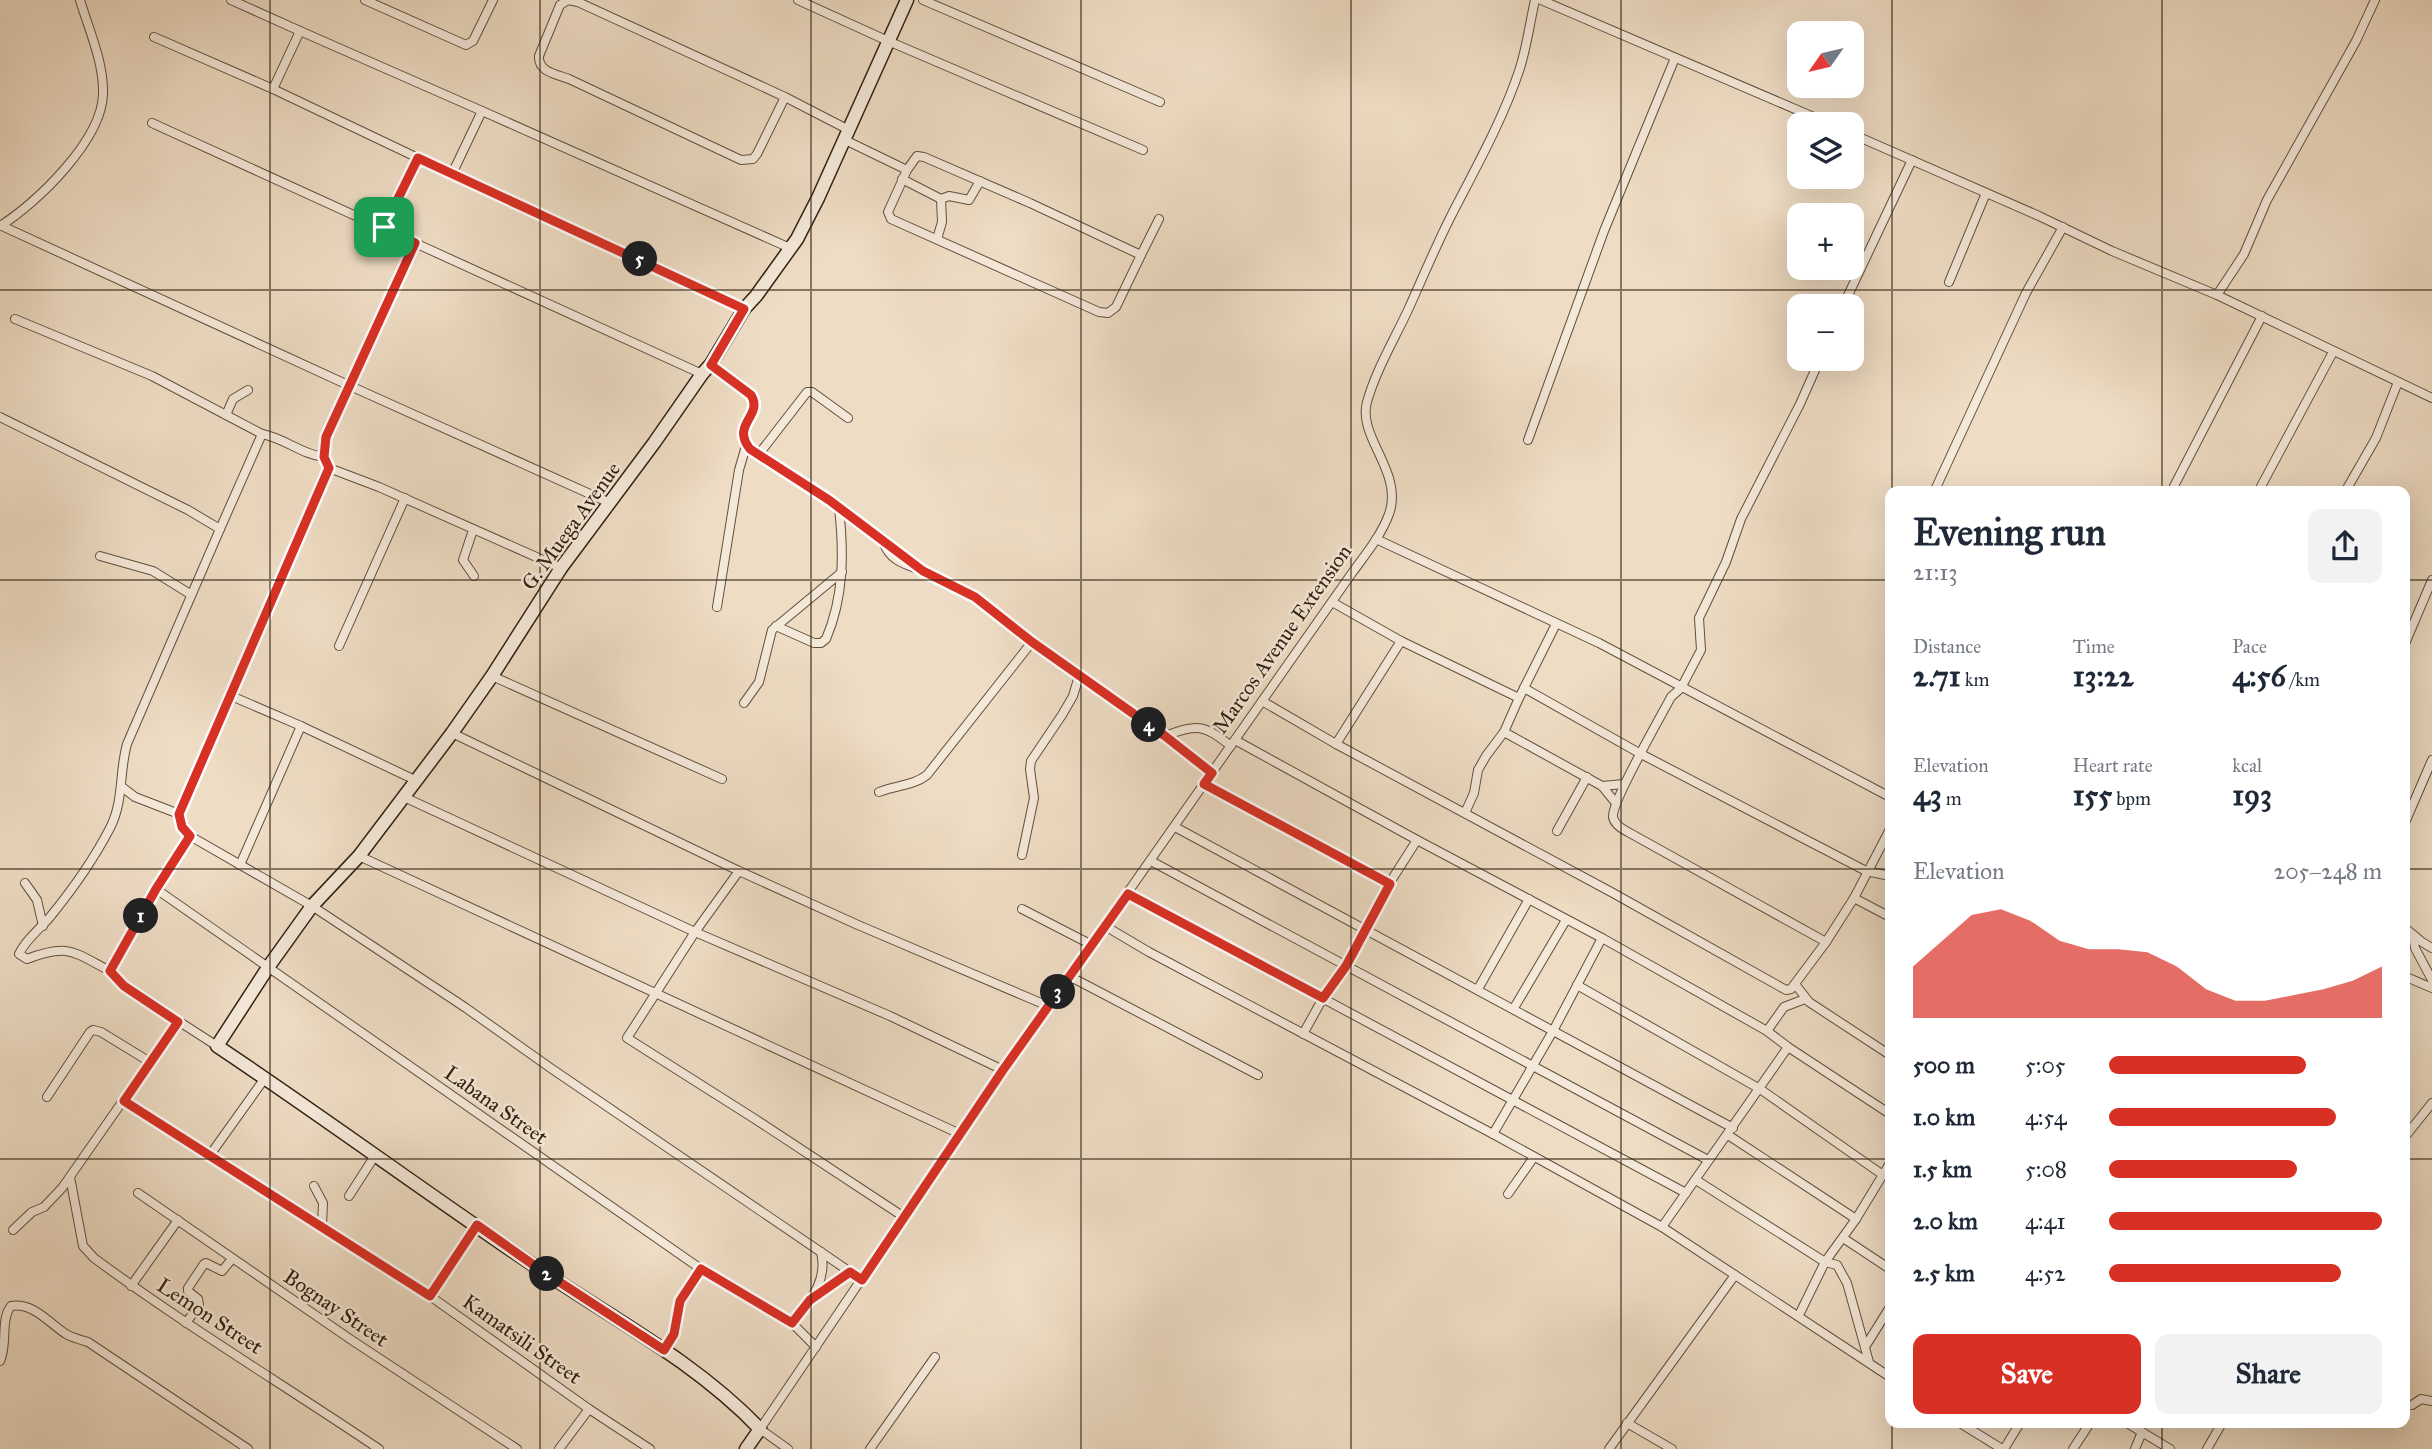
<!DOCTYPE html>
<html lang="en">
<head>
<meta charset="utf-8">
<style>
	body { margin:0; font-family:"IM FELL Great Primer",serif; background:#f2f2f3; color:#1f2937; height:100vh; display:flex; flex-direction:column; font-size:26px; white-space:nowrap }
	* { box-sizing:border-box; margin:0 }
	p { font-size:23px; color:#747a83 }
	.icon { flex:none; width:38px; height:38px; fill:none; stroke:currentColor; stroke-width:2; stroke-linecap:round; stroke-linejoin:round }
	.map { position:relative; flex:1; overflow:hidden }
	.sheet { position:absolute; left:1885px; top:486px; width:525px; height:942px; display:flex; flex-direction:column; background:#fff; border-radius:14px; box-shadow:0 7px 28px #0002 }
	.sheet>* { flex:none }
	.needle { width:46px; rotate:236deg }
	.tools { position:absolute; left:1787px; top:21px; display:grid; gap:14px }
	.tools a { display:grid; place-items:center; width:77px; height:77px; border-radius:14px; background:#fff; box-shadow:0 7px 28px #0002; font-size:35px }
	.pin { position:absolute; display:grid; place-items:center; width:60px; height:60px; color:#fff; margin:-30px; border-radius:14px; box-shadow:0 4px 10px #0006 }
	.km { position:absolute; width:35px; height:35px; margin:-18px; border-radius:50%; background:#222; color:#fff; font-size:19px; line-height:35px; text-align:center }
	.round { display:grid; place-items:center; flex:none; width:74px; height:74px; border-radius:14px; background:#f2f2f3 }
	.overview { display:flex; align-items:center; justify-content:space-between; height:119px; padding:0 28px }
	h1 { font-size:38px; font-weight:800; line-height:52px }
	.figures { display:grid; grid-template-columns:repeat(3,1fr); gap:10px; height:119px; padding:7px 28px }
	.figures div { display:grid; align-content:center }
	.figures b { font-size:30px; font-weight:800 }
	.figures small { font-size:19px; font-weight:400 }
	.figures p { font-size:19px }
	.chart { height:196px; padding:14px 28px }
	.chart p { display:flex; justify-content:space-between }
	.chart svg { width:100%; height:126px; margin-top:7px; fill:#d93025; opacity:.7 }
	.action { display:flex; gap:14px; margin-top:auto; padding:14px 28px }
	.action a { flex:1; height:80px; border-radius:14px; background:#d93025; color:#fff; font-size:28px; font-weight:800; line-height:80px; text-align:center }
	.action a+a { background:#f2f2f3; color:#1f2937 }
	ul { padding:0 28px; list-style:none; font-size:23px }
	li { display:grid; grid-template-columns:112px 84px 1fr; align-items:center; height:52px }
	li i { height:18px; border-radius:9px; background:#d93025 }
	.map>svg:first-child { display:block }
	.lines { fill:none; stroke-linecap:round; stroke-linejoin:round }
	.street-casing { stroke:#604f3c; stroke-width:10 }
	.secondary-casing { stroke:#31200f; stroke-width:15 }
	.street { stroke:#f4e8d9; stroke-width:8 }
	.secondary { stroke:#f4e8d9; stroke-width:12 }
	.route-casing { stroke:#fff; stroke-width:14 }
	.route { stroke:#d93025; stroke-width:9 }
	.grid { fill:none; stroke:#31200f; stroke-width:2; stroke-opacity:0.55 }
	.labels { text-anchor:middle; stroke-width:5; stroke-linejoin:round; paint-order:stroke }
	.street-label { font-size:21px; fill:#31200f; stroke:#f4e8d9 }
</style>
</head>
<body>
<div class="map">
<svg width="2432" height="1449" viewBox="0 0 2432 1449">
	<rect width="100%" height="100%" fill="#eedcc4"/>
	<filter id="stains"><feTurbulence type="fractalNoise" baseFrequency=".00286" numOctaves="4"/><feColorMatrix values="0 0 0 0 .2 0 0 0 0 .09 0 0 0 0 .02 0 0 0 .5 -.17"/></filter>
	<radialGradient id="worn" r=".72"><stop offset=".6" stop-color="#630" stop-opacity="0"/><stop offset="1" stop-color="#630" stop-opacity=".3"/></radialGradient>
	<g class="lines">
		<g class="street-casing">
			<g id="street">
				<path d="M231 0 300 31"/>
				<path d="M365 0 466 45 473 41 493 0"/>
				<path d="M798 0 888 41 1143 150"/>
				<path d="M923 0 1160 102"/>
				<path d="M1541 0 1830 124"/>
				<path d="M154 37 273 89 418 158 384 227"/>
				<path d="M273 89 300 31 482 111"/>
				<path d="M785 97 757 154 753 159 741 160 569 79C556 74 538 72 539 56L560 5 568 0 578 2 785 97 849 130"/>
				<path d="M152 123 415 243"/>
				<path d="M1852 134 2039 216 2112 251 2217 295 2432 398"/>
				<path d="M845 140 907 170 917 156 924 157 1030 203 1141 255 1116 307 1108 313 1099 312 891 219 888 212 907 170"/>
				<path d="M418 158 629 254 744 309"/>
				<path d="M452 174 482 111 790 248"/>
				<path d="M902 179 941 199"/>
				<path d="M0 226C37 203 102 140 103 94 104 63 89 30 80 0"/>
				<path d="M2 226 348 385 415 243 702 374"/>
				<path d="M937 239 942 222 941 199 949 196 969 200 980 181"/>
				<path d="M1141 255 1159 219"/>
				<path d="M1949 282 1986 193"/>
				<path d="M2217 295 2244 254 2267 200 2356 41 2375 0"/>
				<path d="M1843 306 1912 160"/>
				<path d="M15 319 152 376 262 434"/>
				<path d="M1820 359 1800 404 1741 519 1726 562 1699 618 1701 650 1681 688 1671 697C1661 716 1611 803 1613 817 1614 824 1622 829 1628 832L1826 942"/>
				<path d="M711 364 751 395C759 408 747 419 742 431L746 446 759 454 807 392H812L848 418"/>
				<path d="M226 415 233 399 248 390"/>
				<path d="M0 417 188 510 220 529 127 744C119 772 124 801 110 828 94 859 72 890 50 917 40 929 25 940 19 954L27 959C69 943 73 952 110 971"/>
				<path d="M1528 440 1604 231 1675 58"/>
				<path d="M759 454 829 500 923 571 975 598 1032 642 1165 736 1212 773"/>
				<path d="M1934 492 2026 293 2063 227"/>
				<path d="M2171 492 2262 316"/>
				<path d="M2258 492 2333 352"/>
				<path d="M2345 492 2376 438 2398 382"/>
				<path d="M220 529 262 434C287 439 300 454 324 457"/>
				<path d="M473 530 463 560 474 576"/>
				<path d="M1376 539 1599 643 1890 797"/>
				<path d="M883 541C889 560 903 564 921 570"/>
				<path d="M100 556 153 571 190 594"/>
				<path d="M561 568 379 487 329 468 324 457 323 447 348 385 610 503"/>
				<path d="M1332 602 1401 641 1519 698 1556 624"/>
				<path d="M717 607 739 470 746 446"/>
				<path d="M776 626 814 643H821L826 639C844 597 844 553 839 508"/>
				<path d="M339 646 405 498"/>
				<path d="M2404 646 2432 580"/>
				<path d="M492 676 722 779"/>
				<path d="M1524 688 1641 754 1866 871 1890 876"/>
				<path d="M229 695 301 726 415 780"/>
				<path d="M1519 698 1504 732 1602 786 1615 802"/>
				<path d="M1262 701 1336 744 1613 893 1786 990 1791 989 1826 942 1854 898 1890 829"/>
				<path d="M744 703 759 682 772 630 842 572"/>
				<path d="M452 733 739 871 858 925 1048 1006"/>
				<path d="M1165 736C1198 724 1203 724 1231 746"/>
				<path d="M1235 740 1417 840 1602 938 1767 1031 1788 1047 1890 1114"/>
				<path d="M1336 744 1401 641"/>
				<path d="M1204 784 1389 884"/>
				<path d="M1602 786 1624 784"/>
				<path d="M122 787 135 797 179 814"/>
				<path d="M879 792C896 785 913 786 927 775L1032 642"/>
				<path d="M404 797 695 932 890 1016 1003 1070"/>
				<path d="M1465 813 1474 793 1478 770 1486 756 1504 732"/>
				<path d="M2404 825 2432 760"/>
				<path d="M1175 827 1733 1128"/>
				<path d="M1557 831 1587 777"/>
				<path d="M190 836 312 906 466 1008 552 1069 862 1280"/>
				<path d="M1022 855 1034 798 1030 769 1031 761 1062 715 1073 696 1079 676"/>
				<path d="M359 856 960 1134"/>
				<path d="M1151 861 1708 1160"/>
				<path d="M240 865 301 726"/>
				<path d="M739 871 695 932 627 1038 755 1119 904 1217"/>
				<path d="M25 883 37 900 43 926"/>
				<path d="M156 889 701 1269 792 1323 816 1347"/>
				<path d="M1128 894 1686 1193"/>
				<path d="M1854 898 1890 917"/>
				<path d="M1022 909 1092 945"/>
				<path d="M1105 926 1149 952 1493 1134 1662 1227 1890 1377"/>
				<path d="M2404 927 2422 942 2432 948"/>
				<path d="M2413 935 2415 948 2432 980"/>
				<path d="M1069 976 1258 1075"/>
				<path d="M2404 976 2432 988"/>
				<path d="M1795 984 1809 1002 1890 1055"/>
				<path d="M1577 985 1760 1089 1883 1175"/>
				<path d="M1478 989 1529 899"/>
				<path d="M1514 1008 1566 920"/>
				<path d="M1767 1031 1784 1007 1805 999"/>
				<path d="M1303 1034 1323 998 1346 966 1389 884 1417 840"/>
				<path d="M217 1046 124 986 110 971 156 889 190 836 182 827 179 814 329 468"/>
				<path d="M47 1097 90 1032 93 1030 101 1032 150 1062 178 1022"/>
				<path d="M124 1101 430 1296 589 1409 650 1449"/>
				<path d="M1493 1134 1553 1031 1602 938"/>
				<path d="M1728 1135 1856 1219"/>
				<path d="M2404 1138 2432 1103"/>
				<path d="M210 1155 265 1078"/>
				<path d="M70 1177 83 1246 94 1258C186 1326 284 1385 379 1449"/>
				<path d="M1696 1180 1825 1262 1837 1265 1847 1283 1869 1362"/>
				<path d="M314 1186 323 1203 322 1225"/>
				<path d="M138 1193 350 1339 517 1449"/>
				<path d="M1508 1194 1534 1157"/>
				<path d="M349 1196 376 1154"/>
				<path d="M1662 1227 1788 1047"/>
				<path d="M13 1230 32 1212 44 1207 62 1188 150 1062"/>
				<path d="M1843 1238 1890 1269"/>
				<path d="M131 1286 178 1220"/>
				<path d="M430 1296 477 1225"/>
				<path d="M812 1298 850 1272"/>
				<path d="M1799 1315 1825 1262 1856 1219 1890 1163"/>
				<path d="M186 1323 199 1305 198 1299 188 1291V1288L204 1264 206 1263 222 1271 232 1259"/>
				<path d="M792 1323C810 1300 828 1282 821 1252"/>
				<path d="M1865 1347 1890 1307"/>
				<path d="M664 1350 674 1334 680 1302 701 1269"/>
				<path d="M0 1361C8 1344 0 1320 11 1306 33 1302 49 1323 66 1334 73 1338 81 1340 88 1342L248 1449"/>
				<path d="M2412 1405 2421 1399 2432 1401"/>
				<path d="M1627 1423 1672 1449"/>
				<path d="M1960 1423 2002 1449"/>
				<path d="M2127 1423 2170 1449"/>
				<path d="M559 1449 589 1409"/>
				<path d="M788 1449 760 1429 1003 1070 1352 573C1365 555 1381 536 1389 514 1404 472 1357 437 1367 402 1376 370 1394 340 1408 310 1422 279 1435 248 1450 218 1475 169 1503 120 1520 68 1527 46 1530 22 1535 0"/>
				<path d="M870 1449 935 1357"/>
				<path d="M1609 1449 1735 1275"/>
				<path d="M2004 1449 2020 1423"/>
				<path d="M2073 1449 2090 1423"/>
				<path d="M2135 1449 2142 1432"/>
				<path d="M2207 1449 2222 1423"/>
			</g>
		</g>
		<g class="secondary-casing">
			<path id="secondary" d="M746 1449 760 1429C696 1362 612 1318 536 1267 429 1195 325 1118 217 1046L269 966 312 906 359 856 452 733 492 676 561 568 654 443 702 374 711 364 744 309 756 296 797 239 818 198 907 0"/>
		</g>
		<use href="#street" class="street"/>
		<use href="#secondary" class="secondary"/>
	</g>
	<g class="lines">
		<g class="route-casing">
			<path id="route" d="M418 158 744 309 711 365 751 395C764 416 730 424 750 449L829 500 923 571 975 597 1032 642 1165 736 1212 773 1204 784 1390 884 1346 966 1323 998 1128 894 1003 1070 862 1280 850 1272 810 1300 792 1323 701 1269 680 1301 674 1334 664 1350 535 1266 477 1225 430 1296 124 1101 178 1022 124 986 110 971 156 889 190 836 182 827 179 814 329 468 324 457 326 437 415 243 384 227Z"/>
		</g>
		<use href="#route" class="route"/>
	</g>
	<path class="grid" d="M270 0V1449M540 0V1449M811 0V1449M1081 0V1449M1351 0V1449M1621 0V1449M1892 0V492M2162 0V492M0 290H2432M0 580H1890M2404 580H2432M0 869H1890M2404 869H2432M0 1159H1890M2404 1159H2432M1892 1423V1449M2162 1423V1449"/>
	<g class="labels">
		<g class="street-label">
			<text transform="translate(571 526) rotate(-54)" y="7">G. Muega Avenue</text>
			<text transform="translate(1282 639) rotate(-55)" y="7">Marcos Avenue Extension</text>
			<text transform="translate(496 1105) rotate(35)" y="7">Labana Street</text>
			<text transform="translate(336 1308) rotate(34)" y="7">Bognay Street</text>
			<text transform="translate(210 1316) rotate(33)" y="7">Lemon Street</text>
			<text transform="translate(522 1339) rotate(35)" y="7">Kamatsili Street</text>
		</g>
	</g>
	<rect width="100%" height="100%" filter="url(#stains)"/>
	<rect width="100%" height="100%" fill="url(#worn)"/>
</svg>
<div class="tools">
<a><svg class="needle" viewBox="-14 -14 28 28"><path d="M0-13l5 13h-10z" fill="#e53935"/><path d="M0 13l5-13h-10z" fill="#747a83"/></svg></a>
<a><svg class="icon" aria-label="layers" viewBox="0 0 24 24"><path d="M12 4l9 5-9 5-9-5zM3 14l9 5 9-5"/></svg></a>
<a>+</a>
<a>−</a>
</div>
<div class="pin" style="left:384px;top:227px;background:#1e9e55"><svg class="icon" aria-label="arrive" viewBox="0 0 24 24"><path d="M6 21V4h12l-3 4 3 4H6"/></svg></div>
<b class="km" style="left:141px;top:916px">1</b>
<b class="km" style="left:547px;top:1274px">2</b>
<b class="km" style="left:1058px;top:992px">3</b>
<b class="km" style="left:1149px;top:725px">4</b>
<b class="km" style="left:640px;top:259px">5</b>
<section class="sheet">
<div class="overview"><div><h1>Evening run</h1><p>21:13</p></div><a class="round"><svg class="icon" aria-label="share" viewBox="0 0 24 24"><path d="M12 15V3M7 8l5-5 5 5M5 13v7h14v-7"/></svg></a></div>
<div class="figures">
<div><p>Distance</p><b>2.71<small> km</small></b></div>
<div><p>Time</p><b>13:22</b></div>
<div><p>Pace</p><b>4:56<small> /km</small></b></div>
</div>
<div class="figures">
<div><p>Elevation</p><b>43<small> m</small></b></div>
<div><p>Heart rate</p><b>155<small> bpm</small></b></div>
<div><p>kcal</p><b>193</b></div>
</div>
<div class="chart"><p><span>Elevation</span>205–248 m</p>
<svg viewBox="0 0 160 44" preserveAspectRatio="none"><path d="M0 44V26L10 17L20 8L30 6L40 10L50 17L60 20L70 20L80 21L90 26L100 34L110 38L120 38L130 36L140 34L150 31L160 26V44z"/></svg>
</div>
<ul>
<li><b>500 m</b>5:05<i style="width:72%"></i></li>
<li><b>1.0 km</b>4:54<i style="width:83%"></i></li>
<li><b>1.5 km</b>5:08<i style="width:69%"></i></li>
<li><b>2.0 km</b>4:41<i style="width:100%"></i></li>
<li><b>2.5 km</b>4:52<i style="width:85%"></i></li>
</ul>
<div class="action"><a>Save</a><a>Share</a></div>
</section>
</div>
</body>
</html>
